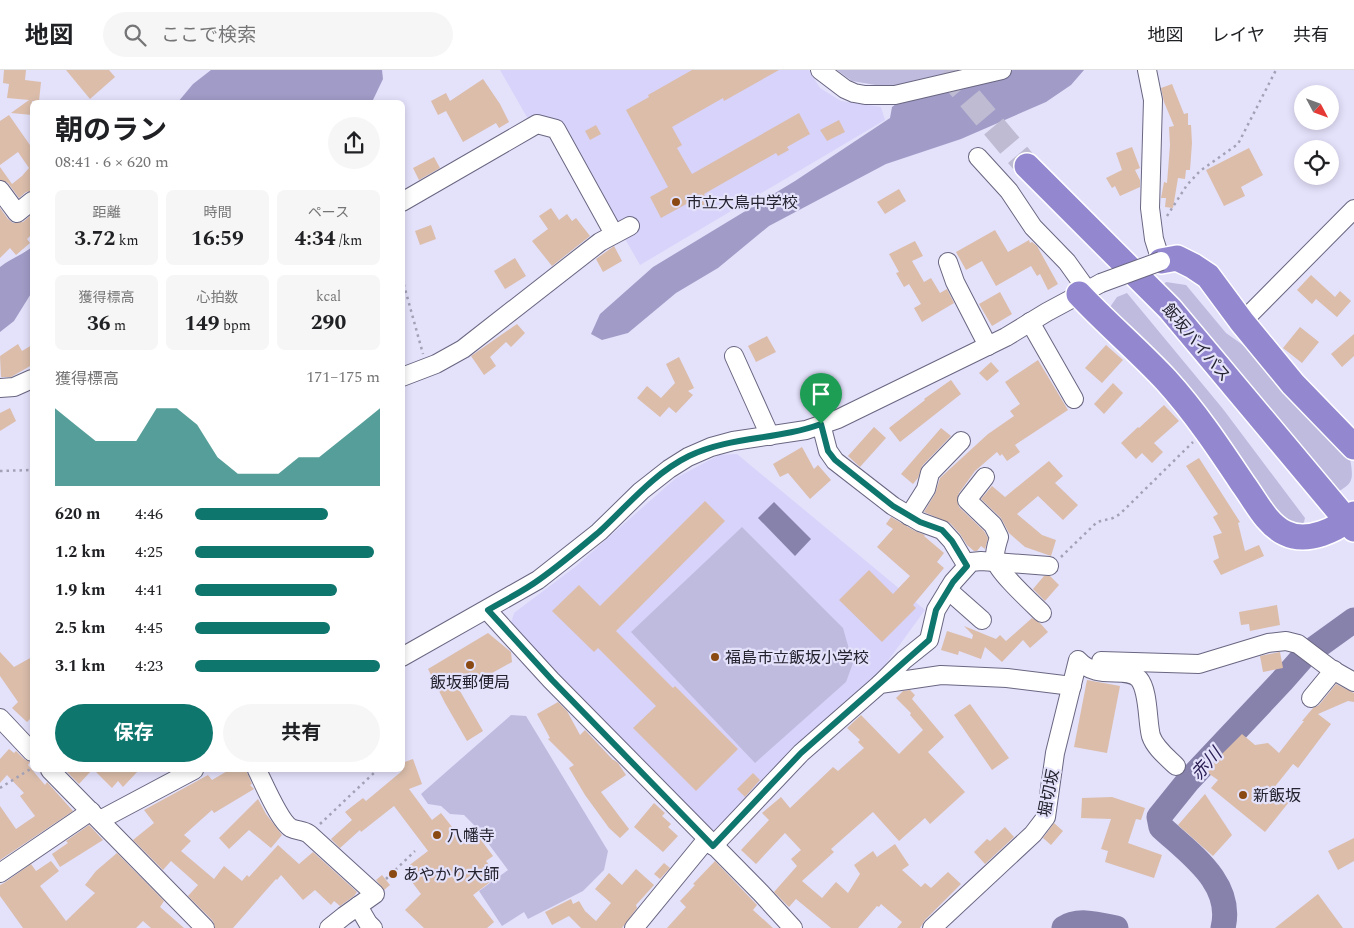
<!DOCTYPE html>
<html lang="ja">
<head>
<meta charset="utf-8">
<style>
	body { margin:0; font-family:Spectral,"Noto Sans JP",serif; background:#f6f6f6; color:#202124; height:100vh; display:flex; flex-direction:column; font-size:19px; white-space:nowrap }
	* { box-sizing:border-box; margin:0 }
	p { font-size:16px; color:#757577 }
	.icon { flex:none; width:28px; height:28px; fill:none; stroke:currentColor; stroke-width:2; stroke-linecap:round; stroke-linejoin:round }
	.map { position:relative; flex:1; overflow:hidden }
	.drawer { position:absolute; left:30px; top:30px; width:375px; height:672px; display:flex; flex-direction:column; background:#fff; border-radius:8px; box-shadow:0 2px 8px #0003 }
	.drawer>* { flex:none }
	.needle { width:32px; rotate:131deg }
	.buttons { position:absolute; left:1294px; top:15px; display:grid; gap:10px }
	.buttons a { display:grid; place-items:center; width:45px; height:45px; border-radius:50%; background:#fff; box-shadow:0 2px 8px #0003; font-size:25px }
	.pin { position:absolute; display:grid; place-items:center; width:42px; height:42px; color:#fff; margin:-51px -21px; border-radius:50% 50% 50% 0; rotate:-45deg; box-shadow:0 0 5px #0007 }
	.pin .icon { rotate:45deg }
	.round { display:grid; place-items:center; flex:none; width:52px; height:52px; border-radius:26px; background:#f6f6f6 }
	.overview { display:flex; align-items:center; justify-content:space-between; height:85px; padding:0 25px }
	h1 { font-size:28px; font-weight:700; line-height:38px }
	.figures { display:grid; grid-template-columns:repeat(3,1fr); gap:8px; height:85px; padding:5px 25px }
	.figures div { display:grid; align-content:center; border-radius:8px; background:#f6f6f6; text-align:center }
	.figures b { font-size:21px; font-weight:700 }
	.figures small { font-size:14px; font-weight:400 }
	.figures p { font-size:14px }
	.chart { height:140px; padding:10px 25px }
	.chart p { display:flex; justify-content:space-between }
	.chart svg { width:100%; height:90px; margin-top:5px; fill:#0f766e; opacity:.7 }
	.primary-button { display:flex; gap:10px; margin-top:auto; padding:10px 25px }
	.primary-button a { flex:1; height:58px; border-radius:30px; background:#0f766e; color:#fff; font-size:20px; font-weight:700; line-height:58px; text-align:center }
	.primary-button a+a { background:#f6f6f6; color:#202124 }
	ul { padding:0 25px; list-style:none; font-size:16px }
	li { display:grid; grid-template-columns:80px 60px 1fr; align-items:center; height:38px }
	li i { height:12px; border-radius:6px; background:#0f766e }
	header { display:flex; align-items:center; gap:30px; box-sizing:border-box; height:70px; padding:0 25px; background:#fff; border-bottom:1px solid #e0e0e0 }
	header strong { font-size:24px }
	nav { display:flex; gap:28px; margin-inline-start:auto; font-size:18px }
	.search { width:350px; height:45px; background:#f6f6f6; display:flex; align-items:center; gap:12px; box-sizing:border-box; padding:0 18px; border-radius:28px; color:#757577; font-size:19px }
	.map>svg:first-child { display:block }
	.built { fill:#d8d3fa }
	.green { fill:#bfbbdf }
	.forest { fill:#a19cc7 }
	.water { fill:#8782ab }
	.lines { fill:none; stroke-linecap:round; stroke-linejoin:round }
	.river { stroke:#8782ab; stroke-width:25 }
	.building { fill:#dbbdaa }
	.highway-tunnel { stroke:#bebbd2; stroke-width:25; stroke-dasharray:25 12; stroke-linecap:butt }
	.minor-casing { stroke:#696681; stroke-width:20 }
	.highway-casing { stroke:#fff; stroke-width:28 }
	.path { stroke:#a3a1b6; stroke-width:2.5; stroke-dasharray:2.5 4; stroke-linecap:butt }
	.minor { stroke:#fff; stroke-width:18 }
	.highway { stroke:#9388d0; stroke-width:25 }
	.minor-bridge-casing { stroke:#696681; stroke-width:20; stroke-linecap:butt }
	.minor-bridge { stroke:#fff; stroke-width:18 }
	.route-casing { stroke:#fff; stroke-width:10 }
	.route { stroke:#0f766e; stroke-width:6 }
	.poi-dot { fill:#8a4913; stroke:#e4e1fb; stroke-width:2 }
	.labels { text-anchor:middle; stroke-width:4.5; stroke-linejoin:round; paint-order:stroke }
	.poi-label { font-size:16px; fill:#24232f; stroke:#e4e1fb; text-anchor:start }
	.street-label { font-size:16px; fill:#24232f; stroke:#e4e1fb }
	.water-label { font-size:18px; font-style:italic; fill:#2d2055; stroke:#e4e1fb }
</style>
</head>
<body>
<header>
<strong>地図</strong>
<div class="search"><svg class="icon" aria-label="search" viewBox="0 0 24 24"><circle cx="10" cy="10" r="6"/><path d="M15 15l6 6"/></svg>ここで検索</div>
<nav><a>地図</a><a>レイヤ</a><a>共有</a></nav>
</header>
<div class="map">
<svg width="1354" height="858" viewBox="0 0 1354 858">
	<rect width="100%" height="100%" fill="#e4e1fb"/>
	<g class="built">
		<path d="M500 0H809L820 18 841 31 881 37 885 50 640 195 560 55 528 49Z"/>
		<path d="M737 384 925 540 869 617 715 764 510 556 514 543 575 497 676 408 719 385Z"/>
	</g>
	<g class="green">
		<path d="M837 0H975L920 14 887 17 852 11Z"/>
		<path d="M1166 212 1186 215 1226 263 1250 280 1350 388C1354 412 1353 413 1334 424L1163 215Z"/>
		<path d="M1127 223 1223 339 1305 448 1304 452 1300 457 1284 455 1198 335 1110 237 1117 227Z"/>
		<path d="M742 457 843 558 853 593 846 612 755 693 631 562Z"/>
		<path d="M511 645 526 646 608 781 604 800 583 821 528 849 524 842 502 856 479 821 508 800 476 757 464 745 450 744 441 736 428 734 421 724Z"/>
	</g>
	<g class="forest">
		<path d="M211 0H382L383 9 372 32H178L193 14Z"/>
		<path d="M1013 0H1084L1071 15 1046 32 961 69 886 94 769 156 718 198 676 223 628 263 602 270 591 264 600 244 653 197 795 111 890 48 892 37 907 26Z"/>
		<path d="M32 177V222L14 251 0 262V197C10 189 22 185 32 177Z"/>
	</g>
	<path class="water" d="M774 432 811 469 795 486 758 448Z"/>
	<g class="lines">
		<g class="river">
			<path d="M1064 858C1078 848 1101 855 1116 858"/>
			<path d="M1223 858C1234 813 1190 784 1161 757L1159 747 1188 711 1282 611 1304 586 1354 550"/>
		</g>
	</g>
	<g class="building">
		<path d="M4 0H26L25 10 41 12 39 31H32V45L11 43 29 30 7 28 9 14 3 13Z"/>
		<path d="M66 0H109L115 7 90 29Z"/>
		<path d="M692 0H779L724 31 723 28 672 57 682 75 677 78 692 104 799 43 810 64 787 77 789 80 778 86 776 83 704 124 709 133 695 141 690 132 661 148 650 127 668 117 626 40 649 27 648 25Z"/>
		<path d="M483 9 500 34 509 52 499 58 496 53 463 72 446 41 438 45 431 31 446 23 450 31Z"/>
		<path d="M1172 14 1184 44 1188 43V55H1191L1192 73 1190 100H1186L1185 109 1178 108 1173 138 1165 137 1166 128H1161L1164 112 1167 113 1170 75 1169 57 1174 56 1164 32 1161 18Z"/>
		<path d="M9 45 32 78V121L26 122 19 128 8 113 0 110V97L12 114 22 106 29 98 18 82 0 95V51Z"/>
		<path d="M839 50 845 62 827 71 820 60Z"/>
		<path d="M596 55 601 64 590 70 585 61Z"/>
		<path d="M1132 77 1140 98 1135 100 1140 110V117L1120 126 1115 116 1112 118 1106 108 1122 100 1116 83Z"/>
		<path d="M1249 78 1263 105 1241 117 1245 126 1224 136 1206 100Z"/>
		<path d="M434 87 440 98 419 110 413 98Z"/>
		<path d="M899 119 906 131 885 144 877 132Z"/>
		<path d="M0 138 8 149 13 153 23 152 32 144V164L27 169 30 173 16 185 10 178 0 188Z"/>
		<path d="M551 138 559 150 567 144 572 151 576 148 590 166 552 196 532 171 548 159 539 146Z"/>
		<path d="M431 155 436 169 420 175 415 161Z"/>
		<path d="M995 160 1008 182 1029 170 1030 173 1032 172 1037 176 1058 214 1048 220 1040 204 1037 206 1031 196 996 216 982 191 966 200 956 182Z"/>
		<path d="M915 171 923 186 912 191 924 212 931 208 940 223 947 219 954 233 922 252 914 238 921 234 909 214 904 217 896 203 899 202 889 184Z"/>
		<path d="M614 176 622 191 603 202 596 189Z"/>
		<path d="M515 188 526 206 505 219 494 201Z"/>
		<path d="M1311 205 1335 227 1340 221 1351 231 1337 247 1316 229 1312 234 1297 220Z"/>
		<path d="M1000 222 1012 244 992 256 979 234Z"/>
		<path d="M517 254 525 263 511 277 506 272 490 287 496 296 484 305 471 286Z"/>
		<path d="M1300 257 1319 272 1302 293 1283 278Z"/>
		<path d="M1354 264V286L1342 297 1331 284Z"/>
		<path d="M767 266 776 282 756 292 748 276Z"/>
		<path d="M18 274 22 281 32 275V295L11 307H1L0 286Z"/>
		<path d="M1106 275 1123 290 1102 313 1085 298Z"/>
		<path d="M679 287 694 318 688 321 693 325 676 343 669 337 660 347 637 328 647 316 661 328 675 313 666 294Z"/>
		<path d="M1038 290 1068 340 1015 375 1020 382 1007 391 1002 384 1000 386 997 382 975 401 959 423 957 429 959 437 984 461 988 468 985 479 981 476 977 481H974L967 475 960 464 950 453 924 442 935 424 940 408 988 364 1014 346 1010 341 1020 334 1005 312Z"/>
		<path d="M991 292 999 301 987 311 979 303Z"/>
		<path d="M951 310 961 324 900 372 889 358 925 330 924 329Z"/>
		<path d="M1113 313 1123 323 1104 344 1094 334Z"/>
		<path d="M1164 335 1179 351 1154 373 1163 382 1152 393 1142 383 1136 389 1121 373 1138 357 1139 358Z"/>
		<path d="M10 338 16 351 0 361V343Z"/>
		<path d="M874 357 886 368 860 397 848 386Z"/>
		<path d="M941 358 951 366 922 396 918 408 913 414 901 404Z"/>
		<path d="M802 377 814 399 818 395 831 410 810 429 788 403 780 407 773 394Z"/>
		<path d="M1199 388 1240 452 1238 453 1245 481 1259 475 1264 486 1221 505 1213 491 1219 488 1213 466 1222 463 1213 447 1218 444 1186 396Z"/>
		<path d="M1049 391 1063 406 1055 413 1078 435 1063 450 1038 426 1017 444 1042 465 1056 470 1051 486 1025 477 1009 463 1001 448 981 429 992 416 1005 427Z"/>
		<path d="M705 431 725 451 616 561 673 618 675 616 738 679 696 721 633 658 656 636 598 578 594 582 552 541 579 515 600 536Z"/>
		<path d="M891 447 915 461 925 465 924 466 944 483 937 492 944 498 913 535 916 538 882 572 839 530 869 500 893 524 910 506 877 477 893 459 886 454Z"/>
		<path d="M1044 506H1050L1059 515 1045 531 1033 519Z"/>
		<path d="M1277 535 1280 555 1250 561 1249 554 1241 555 1239 542Z"/>
		<path d="M1032 548 1040 553 1048 562 1030 578 1023 570 1002 592 985 577 981 589 959 581 958 585 941 580 947 561 972 569 973 565 964 556 996 569 1000 565 1006 571Z"/>
		<path d="M488 563 511 582 512 592 460 621 483 661 467 671 445 633 428 599Z"/>
		<path d="M0 582 14 597 32 587V647L27 652 12 638 18 632 0 606Z"/>
		<path d="M1280 582 1283 598 1263 602 1260 586Z"/>
		<path d="M1087 610 1120 616 1107 683 1074 677Z"/>
		<path d="M1336 614 1354 623V632L1348 631 1318 644 1331 654 1298 698 1293 694 1273 719 1289 732 1265 762 1211 718 1218 710 1205 701 1242 664 1255 675 1268 673 1279 683 1304 651H1302L1313 638 1319 635Z"/>
		<path d="M910 620 915 625 912 629 944 667 928 682 965 722 930 754 925 748 899 771 873 742 831 779 834 782 802 811 822 828 836 812 848 823 860 804 854 795 873 781 877 787 895 774 909 795 902 800 921 817 925 813 931 818 948 802 961 814 925 850 920 858H897L902 852 881 834 879 837 877 836 858 858H831L796 829 789 837 774 822 797 796 791 789 801 780 785 763 756 794 741 780 769 750 762 743 781 727 790 738 833 697 838 701 864 678 858 672 860 670 847 658 861 645 899 684 923 660 910 645 911 643 896 628 903 621Z"/>
		<path d="M558 632 567 641 580 665 585 660 613 690H614L618 693 626 705 601 722 629 759 620 768 609 758 585 725 569 698 574 695 548 669 550 668 537 644Z"/>
		<path d="M970 634 1009 688 992 700 954 645Z"/>
		<path d="M9 679 14 683 16 681 24 689 30 692 28 695 45 715 47 712 73 741 0 790V736L16 759 35 746 20 726 24 723 7 705 0 713V689Z"/>
		<path d="M413 689 422 714 409 719 432 750 441 743 464 772 476 763 493 786 486 791 498 806 473 825 494 852 487 858H424L405 840 421 824 403 800 428 781 394 736 361 762 360 760 340 778 331 769 352 750 345 742 363 728 366 731 402 701V693Z"/>
		<path d="M65 700H92L79 714Z"/>
		<path d="M94 700H139L123 717 118 711 112 718Z"/>
		<path d="M229 700H246L252 714 250 715 254 719 214 743 212 740 184 765 191 771 181 781 214 809 224 796 242 811 247 805 249 807 278 775 299 794 313 782 357 822 354 826 340 836 334 831 331 835 315 820 303 830 281 805 277 810 276 809 233 858H215L213 851 188 826 198 815 171 791 163 800 133 770 154 753 144 740 208 705 212 710Z"/>
		<path d="M753 703 760 710 745 727 737 719Z"/>
		<path d="M1205 724 1232 765 1213 786 1178 755Z"/>
		<path d="M1112 727 1145 738 1141 750 1136 749 1128 773 1162 785 1154 808 1105 792 1108 781 1101 779 1111 749 1081 748 1082 728Z"/>
		<path d="M258 729 266 744 282 765 271 778 249 760 229 779 219 768Z"/>
		<path d="M654 733 665 743 662 746 671 754 668 757 678 766 663 782 634 757Z"/>
		<path d="M1054 753 1063 761 1051 775 1043 768Z"/>
		<path d="M89 755 103 770 60 797 52 784 68 773 66 771Z"/>
		<path d="M1005 757 1014 767 985 794 974 782 987 769 990 771Z"/>
		<path d="M1354 768V791L1338 800 1328 781Z"/>
		<path d="M117 783 164 831 160 837 184 858H151L143 851 136 858H23L0 826V815L4 813 31 794 36 801 51 791 59 801 40 816 66 851 95 823 85 815 96 801Z"/>
		<path d="M715 791 757 835 753 840 773 858H667L686 837 680 831 695 815 693 814Z"/>
		<path d="M664 793 670 798 660 809 654 804Z"/>
		<path d="M636 799 654 815 636 835 637 838 622 858H581L569 846 552 855 545 842 571 829 573 834 579 831 585 841 596 851 611 833 595 819 609 803 622 815Z"/>
		<path d="M382 805 390 815 384 820 376 810Z"/>
		<path d="M1318 824 1343 858H1275Z"/>
	</g>
	<g class="lines">
		<path class="highway-tunnel" d="M946 0 1027 96"/>
		<g class="minor-casing">
			<g id="minor">
				<path d="M820 0 845 19 854 23 865 25H895L1002 0"/>
				<path d="M1147 0 1153 30 1150 138 1154 169 1161 191"/>
				<path d="M978 87 1009 121 1033 157 1067 192 1087 220"/>
				<path d="M0 120 17 143 32 131"/>
				<path d="M402 132 537 54 556 59 614 164"/>
				<path d="M948 192 955 212 988 276"/>
				<path d="M1030 252 1074 329"/>
				<path d="M1242 252 1354 139"/>
				<path d="M734 286 770 366"/>
				<path d="M402 307 436 294 463 279 600 172 630 156"/>
				<path d="M0 318 14 317 32 309"/>
				<path d="M821 354 828 381 835 391 893 436 920 452 942 460 952 471 967 496"/>
				<path d="M985 407 967 430 993 455 999 467C997 474 994 482 995 490 998 502 1032 533 1042 543"/>
				<path d="M909 446 926 419 930 403 961 371"/>
				<path d="M948 520 982 550"/>
				<path d="M487 540 551 610 761 823 793 858"/>
				<path d="M402 587 538 510 599 462 641 421 669 399 688 387 711 377 733 371 806 360 838 349 1006 267 1047 242 1101 213"/>
				<path d="M1101 591 1199 594 1268 573 1286 571 1298 574 1331 599 1354 612"/>
				<path d="M880 614 904 590 929 570 936 540 953 512 971 492 981 491 1049 496"/>
				<path d="M1311 628 1334 600"/>
				<path d="M0 648 32 682"/>
				<path d="M50 700 205 858"/>
				<path d="M257 700C263 712 280 752 291 758 297 761 303 760 309 764L375 824 344 846 329 858"/>
				<path d="M100 750 194 700"/>
				<path d="M713 776 801 683 880 614 941 605 1007 608 1072 616"/>
				<path d="M0 803 91 741"/>
				<path d="M358 836 368 853 373 858"/>
				<path d="M634 858 707 769"/>
				<path d="M932 858 1033 764 1046 747 1055 683 1078 590C1098 612 1126 595 1139 609 1149 621 1147 651 1151 666 1155 678 1168 688 1176 696"/>
			</g>
		</g>
		<g class="highway-casing">
			<g id="highway">
				<path d="M1027 96 1170 239 1354 459"/>
				<path d="M1161 191 1177 188 1193 196 1208 206 1242 252 1293 314 1354 377"/>
				<path d="M1079 224C1107 254 1138 280 1166 310 1195 342 1219 378 1243 414 1255 430 1266 454 1285 463 1307 474 1338 460 1354 444"/>
			</g>
		</g>
		<g class="path">
			<path d="M1167 146 1187 115 1200 101 1238 74 1276 0"/>
			<path d="M402 208 423 284"/>
			<path d="M0 401 32 400"/>
			<path d="M1061 487 1097 452 1113 448 1120 444 1193 372"/>
			<path d="M0 718 32 698"/>
			<path d="M320 754 377 700"/>
			<path d="M386 809 415 781"/>
		</g>
		<use href="#minor" class="minor"/>
		<use href="#highway" class="highway"/>
		<g class="minor-bridge-casing">
			<path id="minor-bridge" d="M1101 213 1161 191"/>
		</g>
		<use href="#minor-bridge" class="minor-bridge"/>
	</g>
	<g class="lines">
		<g class="route-casing">
			<path id="route" d="M821 354 828 381 835 390 893 436 920 452 942 460 952 471 967 496 953 512 936 540 929 570 801 683 713 776 552 610 488 540C505 530 524 521 540 509 560 495 580 478 599 462 627 436 654 403 689 386 730 366 778 370 821 354Z"/>
		</g>
		<use href="#route" class="route"/>
	</g>
	<g class="poi-dot">
		<circle cx="676" cy="132" r="5"/>
		<circle cx="715" cy="587" r="5"/>
		<circle cx="470" cy="595" r="5"/>
		<circle cx="1243" cy="725" r="5"/>
		<circle cx="437" cy="765" r="5"/>
		<circle cx="393" cy="804" r="5"/>
	</g>
	<g class="labels">
		<g class="poi-label">
			<text x="686" y="138">市立大鳥中学校</text>
			<text x="725" y="593">福島市立飯坂小学校</text>
			<text x="470" y="618" text-anchor="middle">飯坂郵便局</text>
			<text x="1253" y="731">新飯坂</text>
			<text x="447" y="771">八幡寺</text>
			<text x="403" y="810">あやかり大師</text>
		</g>
		<g class="street-label">
			<text transform="translate(1197 272) rotate(50)" y="6">飯坂バイパス</text>
			<text transform="translate(1048 723) rotate(-79)" y="6">堀切坂</text>
		</g>
		<g class="water-label">
			<text transform="translate(1206 694) rotate(-48)" y="6">赤川</text>
		</g>
	</g>
</svg>
<div class="buttons">
<a><svg class="needle" viewBox="-14 -14 28 28"><path d="M0-13l5 13h-10z" fill="#e53935"/><path d="M0 13l5-13h-10z" fill="#757577"/></svg></a>
<a><svg class="icon" aria-label="locate" viewBox="0 0 24 24"><circle cx="12" cy="12" r="6"/><path d="M12 2v4M12 18v4M2 12h4M18 12h4"/></svg></a>
</div>
<div class="pin" style="left:821px;top:354px;background:#1e9e55"><svg class="icon" aria-label="arrive" viewBox="0 0 24 24"><path d="M6 21V4h12l-3 4 3 4H6"/></svg></div>
<section class="drawer">
<div class="overview"><div><h1>朝のラン</h1><p>08:41 · 6 × 620 m</p></div><a class="round"><svg class="icon" aria-label="share" viewBox="0 0 24 24"><path d="M12 15V3M7 8l5-5 5 5M5 13v7h14v-7"/></svg></a></div>
<div class="figures">
<div><p>距離</p><b>3.72<small> km</small></b></div>
<div><p>時間</p><b>16:59</b></div>
<div><p>ペース</p><b>4:34<small> /km</small></b></div>
</div>
<div class="figures">
<div><p>獲得標高</p><b>36<small> m</small></b></div>
<div><p>心拍数</p><b>149<small> bpm</small></b></div>
<div><p>kcal</p><b>290</b></div>
</div>
<div class="chart"><p><span>獲得標高</span>171–175 m</p>
<svg viewBox="0 0 160 44" preserveAspectRatio="none"><path d="M0 44V6L10 14L20 22L30 22L40 22L50 6L60 6L70 14L80 30L90 38L100 38L110 38L120 30L130 30L140 22L150 14L160 6V44z"/></svg>
</div>
<ul>
<li><b>620 m</b>4:46<i style="width:72%"></i></li>
<li><b>1.2 km</b>4:25<i style="width:97%"></i></li>
<li><b>1.9 km</b>4:41<i style="width:77%"></i></li>
<li><b>2.5 km</b>4:45<i style="width:73%"></i></li>
<li><b>3.1 km</b>4:23<i style="width:100%"></i></li>
</ul>
<div class="primary-button"><a>保存</a><a>共有</a></div>
</section>
</div>
</body>
</html>
